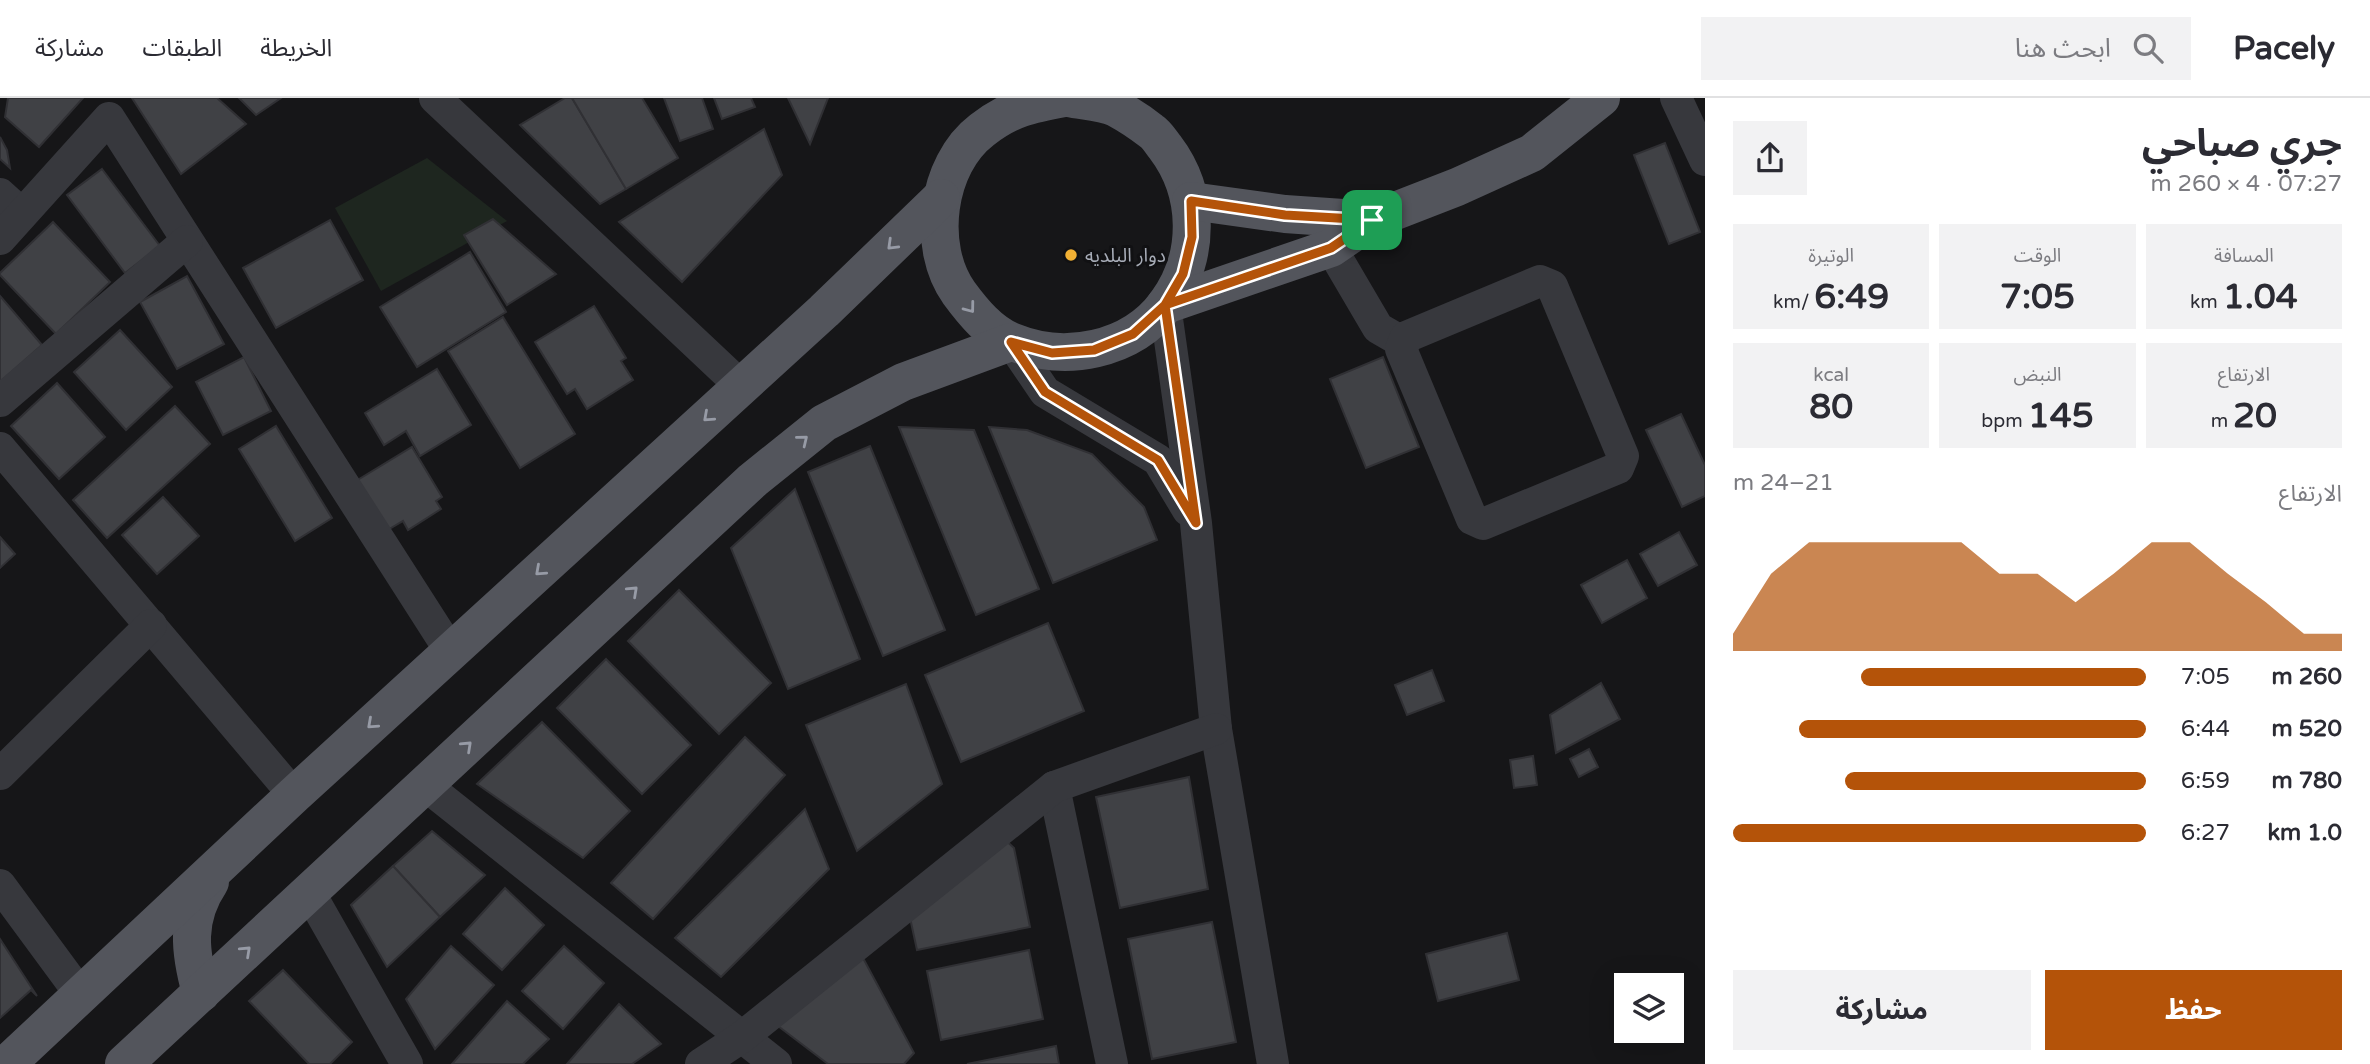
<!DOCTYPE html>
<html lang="ar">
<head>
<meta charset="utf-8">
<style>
	body { margin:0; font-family:"Varela Round","Noto Sans Arabic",sans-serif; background:#f2f2f3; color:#2b2b33; direction:rtl; height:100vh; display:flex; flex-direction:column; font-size:26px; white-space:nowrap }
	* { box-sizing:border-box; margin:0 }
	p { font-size:23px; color:#7c7c81 }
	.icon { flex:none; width:38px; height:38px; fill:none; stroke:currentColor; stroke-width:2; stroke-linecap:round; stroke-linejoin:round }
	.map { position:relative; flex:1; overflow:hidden; direction:ltr }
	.side { display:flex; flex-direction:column; background:#fff; width:665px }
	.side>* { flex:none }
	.fabs { position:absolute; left:1614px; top:875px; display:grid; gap:14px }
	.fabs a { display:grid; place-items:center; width:70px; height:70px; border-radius:0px; background:#fff; box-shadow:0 7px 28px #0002; font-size:35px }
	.pin { position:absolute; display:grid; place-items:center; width:60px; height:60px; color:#fff; margin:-30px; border-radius:14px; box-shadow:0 4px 10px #0006 }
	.round { display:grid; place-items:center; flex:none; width:74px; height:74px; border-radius:0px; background:#f2f2f3 }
	.overview { display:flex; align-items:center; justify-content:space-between; height:119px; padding:0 28px }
	h1 { font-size:38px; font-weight:700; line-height:52px }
	.stats { display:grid; grid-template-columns:repeat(3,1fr); gap:10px; height:119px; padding:7px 28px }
	.stats div { display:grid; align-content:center; border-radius:0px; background:#f2f2f3; text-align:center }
	.stats b { font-size:35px; font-weight:700 }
	.stats small { font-size:19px; font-weight:400 }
	.stats p { font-size:19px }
	.chart { height:196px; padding:14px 28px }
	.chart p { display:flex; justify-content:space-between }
	.chart svg { width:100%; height:126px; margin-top:7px; fill:#b45309; opacity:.7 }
	.button { display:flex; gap:14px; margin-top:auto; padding:14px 28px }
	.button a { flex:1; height:80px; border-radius:0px; background:#b45309; color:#fff; font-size:28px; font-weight:700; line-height:80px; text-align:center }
	.button a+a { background:#f2f2f3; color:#2b2b33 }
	ul { padding:0 28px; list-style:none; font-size:23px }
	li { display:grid; grid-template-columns:112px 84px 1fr; align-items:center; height:52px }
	li i { height:18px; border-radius:9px; background:#b45309 }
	header { display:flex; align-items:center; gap:42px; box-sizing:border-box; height:98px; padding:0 35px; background:#fff; border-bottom:2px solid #e1e1e2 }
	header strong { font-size:33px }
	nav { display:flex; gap:38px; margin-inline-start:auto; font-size:24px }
	.search { width:490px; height:63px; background:#f2f2f3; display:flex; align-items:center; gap:18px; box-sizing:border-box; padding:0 24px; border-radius:0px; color:#7c7c81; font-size:26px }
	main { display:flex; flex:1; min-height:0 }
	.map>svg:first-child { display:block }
	.green { fill:#1e261f }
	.building { fill:#404145; stroke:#303034; stroke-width:2 }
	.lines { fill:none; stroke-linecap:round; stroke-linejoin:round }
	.minor { stroke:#37383d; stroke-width:32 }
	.major { stroke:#53555c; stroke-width:38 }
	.oneway { stroke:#979ba6 }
	.route-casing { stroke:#fff; stroke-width:14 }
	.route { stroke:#b45309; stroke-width:9 }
	.poi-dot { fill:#f2b134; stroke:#111113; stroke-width:2.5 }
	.labels { text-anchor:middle; stroke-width:6; stroke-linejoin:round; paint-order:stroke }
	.poi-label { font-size:19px; fill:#a8adb8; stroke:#111113; text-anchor:start }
</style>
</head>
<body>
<header>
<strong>Pacely</strong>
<div class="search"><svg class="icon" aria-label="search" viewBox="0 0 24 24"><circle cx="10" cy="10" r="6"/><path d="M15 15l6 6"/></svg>ابحث هنا</div>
<nav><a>الخريطة</a><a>الطبقات</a><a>مشاركة</a></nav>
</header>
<main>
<section class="side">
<div class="overview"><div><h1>جري صباحي</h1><p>07:27 · 4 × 260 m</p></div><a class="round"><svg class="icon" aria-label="share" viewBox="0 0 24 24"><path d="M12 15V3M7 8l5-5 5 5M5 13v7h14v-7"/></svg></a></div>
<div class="stats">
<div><p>المسافة</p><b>1.04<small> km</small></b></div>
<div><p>الوقت</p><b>7:05</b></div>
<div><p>الوتيرة</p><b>6:49<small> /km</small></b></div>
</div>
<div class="stats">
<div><p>الارتفاع</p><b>20<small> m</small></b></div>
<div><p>النبض</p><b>145<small> bpm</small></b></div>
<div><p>kcal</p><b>80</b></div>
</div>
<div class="chart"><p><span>الارتفاع</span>21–24 m</p>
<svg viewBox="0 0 160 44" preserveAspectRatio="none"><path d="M0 44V38L10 17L20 6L30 6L40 6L50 6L60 6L70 17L80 17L90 27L100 17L110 6L120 6L130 17L140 27L150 38L160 38V44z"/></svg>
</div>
<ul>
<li><b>260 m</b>7:05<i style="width:69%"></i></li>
<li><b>520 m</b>6:44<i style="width:84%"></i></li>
<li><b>780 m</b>6:59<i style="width:73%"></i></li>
<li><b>1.0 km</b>6:27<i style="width:100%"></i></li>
</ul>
<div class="button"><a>حفظ</a><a>مشاركة</a></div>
</section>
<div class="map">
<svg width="1705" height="966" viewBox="0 0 1705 966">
	<rect width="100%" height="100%" fill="#161618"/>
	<path class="green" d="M427 60 507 123 381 193 335 110Z"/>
	<g class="building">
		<path d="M8 0H83L39 49 5 19Z"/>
		<path d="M132 0H217L246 26 181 76Z"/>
		<path d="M239 0H281L256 17Z"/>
		<path d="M565 0H572L626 91 600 106 520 27Z"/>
		<path d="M572 0H642L678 60 626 91Z"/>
		<path d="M664 0H702L713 31 680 43Z"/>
		<path d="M714 0H751L755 9 722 21Z"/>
		<path d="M788 0H828L810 46Z"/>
		<path d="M764 31 782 77 682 184 619 124Z"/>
		<path d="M0 39 7 52 10 70 0 61Z"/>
		<path d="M1665 45 1700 134 1669 146 1634 57Z"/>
		<path d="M102 71 160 148 125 175 67 97Z"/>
		<path d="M493 121 556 176 507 207 464 137Z"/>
		<path d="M330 122 363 182 276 230 243 170Z"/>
		<path d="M53 124 110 184 56 236 0 177V175Z"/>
		<path d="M470 154 506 214 417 269 380 209Z"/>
		<path d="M187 178 224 246 177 271 140 204Z"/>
		<path d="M0 198 42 247 0 284Z"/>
		<path d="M594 208 626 260 621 263 633 282 587 311 575 291 567 296 535 244Z"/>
		<path d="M503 219 575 336 520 370 448 253Z"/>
		<path d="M120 232 172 289 126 332 74 274Z"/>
		<path d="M244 259 271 313 223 337 196 284Z"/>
		<path d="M1383 259 1419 349 1366 370 1330 281Z"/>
		<path d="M437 271 471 327 420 358 406 333 384 347 365 315Z"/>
		<path d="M57 285 105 339 59 381 11 328Z"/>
		<path d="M175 308 210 346 107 440 73 402Z"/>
		<path d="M1681 316 1705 367V398L1682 409 1646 332Z"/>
		<path d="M276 328 332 420 295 443 239 351Z"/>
		<path d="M899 329 974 332 1039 491 976 517Z"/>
		<path d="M989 329 1027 332 1092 356 1144 409 1157 442 1053 485Z"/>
		<path d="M870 348 945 532 883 558 808 374Z"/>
		<path d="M412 349 442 399 436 403 441 411 408 432 403 423 381 436 351 386Z"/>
		<path d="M795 391 860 561 788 591 731 450Z"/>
		<path d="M163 399 199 438 157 476 122 437Z"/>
		<path d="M1679 434 1697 467 1658 488 1640 456Z"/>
		<path d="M0 439 15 456 0 470Z"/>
		<path d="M1627 462 1647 500 1602 525 1581 487Z"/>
		<path d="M679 492 771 585 719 636 628 543Z"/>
		<path d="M1048 525 1084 613 961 664 925 577Z"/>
		<path d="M606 561 691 647 642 696 557 610Z"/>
		<path d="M1432 572 1444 603 1407 617 1395 587Z"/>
		<path d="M1601 585 1620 621 1556 655 1550 617Z"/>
		<path d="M906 586 942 686 857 753 806 627Z"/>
		<path d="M542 624 630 713 583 760 477 686Z"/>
		<path d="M745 639 785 677 653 821 611 785Z"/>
		<path d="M1589 651 1598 669 1579 679 1570 661Z"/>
		<path d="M1533 658 1537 687 1514 690 1510 662Z"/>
		<path d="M1189 679 1208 791 1120 810 1096 699Z"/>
		<path d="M805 711 829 771 721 879 675 840Z"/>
		<path d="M432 733 485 777 440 819 393 768Z"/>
		<path d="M1000 737 1014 750 1030 829 917 852 909 815Z"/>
		<path d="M393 768 440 819 387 869 351 807Z"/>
		<path d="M505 790 544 827 502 872 463 836Z"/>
		<path d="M1212 824 1236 944 1152 961 1128 841Z"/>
		<path d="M1507 835 1519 882 1438 903 1426 856Z"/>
		<path d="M0 841 37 898 31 892 0 920Z"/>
		<path d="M451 848 494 887 435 951 406 901Z"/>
		<path d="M564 848 604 885 563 931 522 893Z"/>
		<path d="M1029 852 1043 921 941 942 927 873Z"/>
		<path d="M863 860 914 955 904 966H828L778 928Z"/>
		<path d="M283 872 352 944 330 966H309L249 903Z"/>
		<path d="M507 903 549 941 523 966H452Z"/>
		<path d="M619 906 661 946 632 966H567Z"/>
		<path d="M1056 948 1059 966H967Z"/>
	</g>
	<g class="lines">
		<g class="minor">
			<path d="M435 0 741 288"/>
			<path d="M1676 0 1705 62"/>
			<path d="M0 96 22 116"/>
			<path d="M0 141 109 20 451 554"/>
			<path d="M1331 150 1378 230 1404 245"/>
			<path d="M1540 183 1552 188 1623 358 1618 370 1483 426 1472 421 1401 251 1406 239Z"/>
			<path d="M1165 207 1196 425 1216 631 1273 966"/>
			<path d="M1011 244 1045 294 1158 362 1188 412"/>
			<path d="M0 303 187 143"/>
			<path d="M0 350 294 697"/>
			<path d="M0 676 151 527"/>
			<path d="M425 687 776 966"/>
			<path d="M1054 689 1112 966"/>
			<path d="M0 787 81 897"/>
			<path d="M309 794 407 966"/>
			<path d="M701 966 742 939 1054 689 1216 631"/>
		</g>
		<g class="major">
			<path d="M1064 0C1031 6 1010 10 982 32 936 67 926 149 959 195 973 214 990 235 1013 244 1064 265 1131 253 1166 206 1201 159 1200 95 1165 49 1161 44 1157 37 1151 33 1141 25 1127 16 1116 10 1103 4 1084 3 1069 0"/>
			<path d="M1191 103 1285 116 1372 122"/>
			<path d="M1165 207 1331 150 1372 122 1457 89 1532 55 1601 0"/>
			<path d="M201 895C190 855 185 821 210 784"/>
			<path d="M7 966 294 697 824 213 941 100"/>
			<path d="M124 966 753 382 824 325 903 284 1011 244"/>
		</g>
	</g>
	<defs><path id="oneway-chevron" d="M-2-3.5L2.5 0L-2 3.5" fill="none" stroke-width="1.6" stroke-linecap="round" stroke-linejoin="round" transform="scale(1.75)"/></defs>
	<g class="oneway">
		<use href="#oneway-chevron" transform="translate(892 147) rotate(136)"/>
		<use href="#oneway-chevron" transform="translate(970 210) rotate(53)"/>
		<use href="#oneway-chevron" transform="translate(708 319) rotate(138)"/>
		<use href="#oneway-chevron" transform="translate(803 342) rotate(-39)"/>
		<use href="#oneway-chevron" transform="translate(540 473) rotate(138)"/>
		<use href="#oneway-chevron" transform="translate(633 493) rotate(-43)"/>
		<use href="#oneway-chevron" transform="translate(372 626) rotate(138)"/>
		<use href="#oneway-chevron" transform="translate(467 648) rotate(-43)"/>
		<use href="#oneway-chevron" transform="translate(246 853) rotate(-43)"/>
	</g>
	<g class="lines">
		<g class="route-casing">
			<path id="route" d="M1372 122 1331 150 1165 207 1133 236 1094 252 1052 255 1011 244 1045 294 1158 362 1196 425 1165 207 1183 176 1192 139 1191 103 1285 117 1372 122"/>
		</g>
		<use href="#route" class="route"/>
	</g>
	<circle class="poi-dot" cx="1071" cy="157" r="7"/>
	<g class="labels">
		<g class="poi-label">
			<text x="1085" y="164">دوار البلديه</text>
		</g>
	</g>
</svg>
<div class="fabs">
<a><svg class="icon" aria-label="layers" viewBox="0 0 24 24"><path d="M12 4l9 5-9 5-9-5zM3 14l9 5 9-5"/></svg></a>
</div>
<div class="pin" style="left:1372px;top:122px;background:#1e9e55"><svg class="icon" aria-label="arrive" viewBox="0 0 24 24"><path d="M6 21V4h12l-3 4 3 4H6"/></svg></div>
</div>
</main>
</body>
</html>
